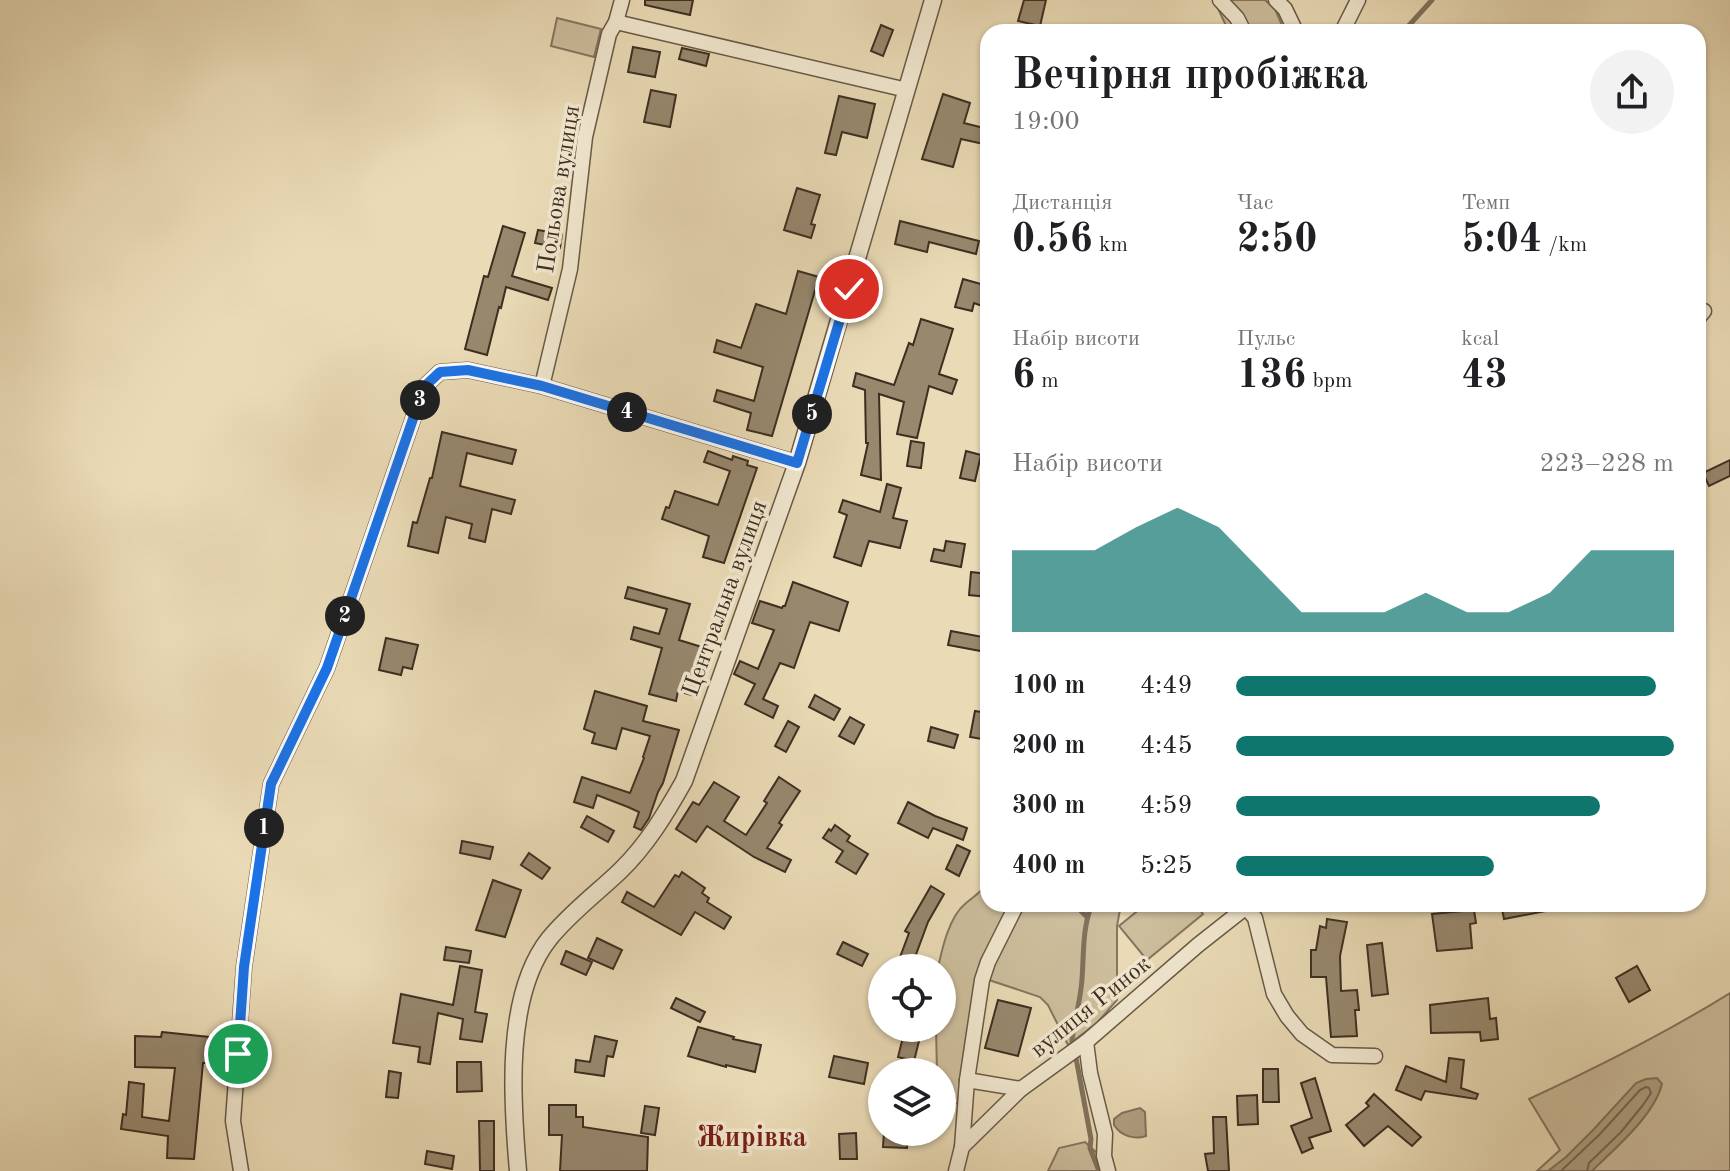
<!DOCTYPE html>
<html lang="uk">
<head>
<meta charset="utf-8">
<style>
	body { margin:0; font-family:"Old Standard TT",serif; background:#f2f2f2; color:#202124; height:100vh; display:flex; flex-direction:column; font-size:30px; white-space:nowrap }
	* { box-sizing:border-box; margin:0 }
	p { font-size:26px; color:#757577 }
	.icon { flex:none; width:44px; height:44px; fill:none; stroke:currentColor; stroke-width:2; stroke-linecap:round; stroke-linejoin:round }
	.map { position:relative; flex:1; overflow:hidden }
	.drawer { position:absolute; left:980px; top:24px; width:726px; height:888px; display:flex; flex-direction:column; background:#fff; border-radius:24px; box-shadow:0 2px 6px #0004 }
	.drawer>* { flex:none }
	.buttons { position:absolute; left:868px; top:954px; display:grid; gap:16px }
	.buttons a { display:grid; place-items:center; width:88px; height:88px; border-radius:50%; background:#fff; box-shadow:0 2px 6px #0004; font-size:40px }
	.pin { position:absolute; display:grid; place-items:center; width:68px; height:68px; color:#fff; margin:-34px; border:4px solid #fff; border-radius:50%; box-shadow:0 2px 8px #0007 }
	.km { position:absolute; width:40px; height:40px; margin:-20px; border-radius:50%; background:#222; color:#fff; font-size:22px; line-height:40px; text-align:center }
	.round { display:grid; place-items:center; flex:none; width:84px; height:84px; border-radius:42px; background:#f2f2f2 }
	.summary { display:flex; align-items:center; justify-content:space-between; height:136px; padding:0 32px }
	h1 { font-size:44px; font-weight:700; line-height:60px }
	.figures { display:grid; grid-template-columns:repeat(3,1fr); gap:12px; height:136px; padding:8px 32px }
	.figures div { display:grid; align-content:center }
	.figures b { font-size:40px; font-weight:700 }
	.figures small { font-size:22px; font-weight:400 }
	.figures p { font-size:22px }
	.chart { height:224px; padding:16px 32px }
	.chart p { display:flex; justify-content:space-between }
	.chart svg { width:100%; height:144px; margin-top:8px; fill:#0f766e; opacity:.7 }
	ul { padding:0 32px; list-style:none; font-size:26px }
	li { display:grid; grid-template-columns:128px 96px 1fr; align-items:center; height:60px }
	li i { height:20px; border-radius:10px; background:#0f766e }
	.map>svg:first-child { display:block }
	.green { fill:#cdbe9d; stroke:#85765f; stroke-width:2 }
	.water { fill:#afa083; stroke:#81725c; stroke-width:2 }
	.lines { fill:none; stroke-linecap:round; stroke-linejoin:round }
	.shore { stroke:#766752; stroke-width:2 }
	.stream { stroke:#81725c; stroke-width:5 }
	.building { fill:#97886e; stroke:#3d2e21; stroke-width:2 }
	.minor-casing { stroke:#685946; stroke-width:17 }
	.tertiary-casing { stroke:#685946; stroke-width:19 }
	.minor { stroke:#f1e8d0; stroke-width:14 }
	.tertiary { stroke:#f1e8d0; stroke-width:16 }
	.route-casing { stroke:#fff; stroke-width:16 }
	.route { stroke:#1a73e8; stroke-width:10 }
	.labels { text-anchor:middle; stroke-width:7; stroke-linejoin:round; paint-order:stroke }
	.street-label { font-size:24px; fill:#3d2e21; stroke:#f1e8d0 }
	.quarter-label { font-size:28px; font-weight:bold; fill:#7a1f14; stroke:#f1e8d0 }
</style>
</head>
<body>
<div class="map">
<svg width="1730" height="1171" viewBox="0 0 1730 1171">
	<rect width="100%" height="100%" fill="#eadbb6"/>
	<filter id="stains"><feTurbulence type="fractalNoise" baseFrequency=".0025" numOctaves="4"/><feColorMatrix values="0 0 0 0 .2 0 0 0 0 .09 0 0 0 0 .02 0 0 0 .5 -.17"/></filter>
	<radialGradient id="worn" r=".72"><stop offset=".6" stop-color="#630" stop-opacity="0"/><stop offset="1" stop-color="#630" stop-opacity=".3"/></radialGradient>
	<g class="green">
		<path d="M1214 0H1265L1275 9 1285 32H1229Z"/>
		<path d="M557 18 601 29 594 57 551 46Z"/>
		<path d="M988 882V904H1009L983 957 973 997 958 1103 942 1105V1072H937L936 1028H942V968H938C942 949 949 917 965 904 975 895 979 895 988 882Z"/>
		<path d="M1024 904H1121L1117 926V1000L1097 1023 1068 1045 1048 1005 1040 997 989 980 999 951Z"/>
		<path d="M1146 904H1195L1203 914 1147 960 1119 926Z"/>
		<path d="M1730 993V1171H1537L1560 1150 1529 1099C1598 1067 1666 1033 1730 993Z"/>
		<path d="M1085 1142 1097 1153 1102 1171H1048L1059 1148Z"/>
	</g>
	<g class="water">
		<path d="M1657 1078 1662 1084C1654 1116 1615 1148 1592 1171H1548L1566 1157 1594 1129 1636 1083 1646 1079Z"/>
		<path d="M1140 1108 1145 1112 1146 1136C1134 1140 1121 1136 1114 1125V1119L1122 1113Z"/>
	</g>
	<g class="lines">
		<path class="shore" d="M1561 1171 1600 1134 1640 1090 1646 1087 1649 1088 1651 1093 1643 1105 1621 1132 1589 1163 1587 1171"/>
		<g class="stream">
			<path d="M1403 32 1432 0"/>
			<path d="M1074 904 1087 917"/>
			<path d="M1072 1041C1074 1020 1081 999 1082 979 1084 953 1082 929 1092 904"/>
			<path d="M1076 1058 1091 1139 1090 1148 1099 1171"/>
		</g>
	</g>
	<g class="building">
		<path d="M645 0H693L690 15 645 5Z"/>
		<path d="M1024 0H1046L1040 26 1018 21Z"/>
		<path d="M881 25 893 30 883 56 871 51Z"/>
		<path d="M633 47 660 52 655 77 628 72Z"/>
		<path d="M682 48 709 54 706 66 679 59Z"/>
		<path d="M651 90 676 95 670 127 644 122Z"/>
		<path d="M943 94 970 103 964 123 988 129V145L961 139 953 167 922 159Z"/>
		<path d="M839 96 875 104 867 138 842 132 836 155 825 153Z"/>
		<path d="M797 188 820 195 811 224 815 225 811 238 784 230Z"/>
		<path d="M900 221 979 241 976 254 929 242 927 252 895 244Z"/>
		<path d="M503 226 525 233 512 276 552 288 548 300 506 287 501 308 499 307 487 355 465 349 484 276 488 277Z"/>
		<path d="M538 230 562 234 560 248 535 243Z"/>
		<path d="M798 271 819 277 772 436 747 430 751 413 714 401 717 390 754 401 763 367 714 352 717 340 741 348 756 304 786 314Z"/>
		<path d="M963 279 988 286V308L974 303 972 311 955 307Z"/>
		<path d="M921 319 953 329 939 374 957 380 952 394 929 386 917 438 897 434 904 402 879 394 881 480 861 475 868 443H866L865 390 853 386 856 373 894 385 909 343 913 345Z"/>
		<path d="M442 432 516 450 512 464 467 453 460 486 515 500 511 514 492 509 485 542 469 538 472 524 446 517 438 553 408 546 413 522 417 523 430 478H432Z"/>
		<path d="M911 441 924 443 921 468 907 466Z"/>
		<path d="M708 451 732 460 733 456 748 461 747 465 757 468 724 563 703 557 709 536 662 519 666 507 669 508 675 491 718 505 730 471 704 462Z"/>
		<path d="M966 451 981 455 975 481 960 478Z"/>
		<path d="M1730 460V476L1709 486 1703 473Z"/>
		<path d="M887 484 901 488 893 518 907 521 900 548 869 541 861 566 834 557 847 515 839 512 843 500 880 512Z"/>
		<path d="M946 541 965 544 961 567 931 561 934 549 944 551Z"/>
		<path d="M971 572 988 574V597L969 595Z"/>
		<path d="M793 582 848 602 839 631 810 622 794 668 780 663 763 699 778 706 773 718 745 704 755 684 734 674 740 661 758 669 774 630 752 623 760 601 782 608 783 606H785Z"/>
		<path d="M628 587 690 604 679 640 705 648 695 681 699 682 695 696 678 691 676 701 649 694 662 648 631 639 634 627 659 634 667 609 625 598Z"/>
		<path d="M951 631 988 638 986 652 948 645Z"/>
		<path d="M386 638 418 645 412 669 403 667 401 675 379 670Z"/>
		<path d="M595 691 647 706 643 721 679 730 663 783 658 792 649 818 641 830 634 827 639 812 628 807 597 795 593 808 574 802 582 777 630 793 644 758 643 757 650 736 622 728 616 749 592 743 595 733 584 729Z"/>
		<path d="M815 695 840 709 834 720 809 707Z"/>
		<path d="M975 711 988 713V740L970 737Z"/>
		<path d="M850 717 864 725 854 744 839 736Z"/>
		<path d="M788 721 799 727 786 752 775 746Z"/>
		<path d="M931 727 958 735 954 748 928 741Z"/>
		<path d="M779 777 800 791 779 823 782 825 767 848 791 860 785 872 754 857 707 826 696 842 676 829 693 802 699 805 714 782 739 797 724 821 746 835 767 803 764 801Z"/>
		<path d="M908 802 935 816 967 828 963 840 933 828 928 838 898 823Z"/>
		<path d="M587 816 614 831 608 842 581 827Z"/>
		<path d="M835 825 850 836 847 841 868 854 856 874 836 862 843 851 823 838 829 829 831 831Z"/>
		<path d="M462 841 493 847 490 859 460 853Z"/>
		<path d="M957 845 970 851 959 876 946 869Z"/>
		<path d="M529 853 550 868 542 879 521 865Z"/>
		<path d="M682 872 705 888 702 893 709 898 707 902 731 917 724 929 695 912 681 935 622 902 627 892 654 907 675 875 679 877Z"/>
		<path d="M493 880 521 890 505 937 476 930Z"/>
		<path d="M931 886 944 894 928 922 911 968H896L909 933 905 931Z"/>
		<path d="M1501 904H1551V910L1504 919Z"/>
		<path d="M1474 910 1476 923 1470 924 1472 948 1437 951 1432 914Z"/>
		<path d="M1327 919 1347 922 1340 956 1341 991 1357 990 1359 1010H1355L1357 1036 1331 1037 1326 977H1311V950H1316L1320 926 1326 928Z"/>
		<path d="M597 938 622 950 613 969 588 958Z"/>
		<path d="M843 942 868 954 862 966 837 954Z"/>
		<path d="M1382 943 1388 994 1372 996 1367 945Z"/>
		<path d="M446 947 471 951 469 963 444 960Z"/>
		<path d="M566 951 592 962 586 975 561 964Z"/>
		<path d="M460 966 482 970 475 1012 487 1014 482 1042 460 1039 463 1019 438 1013 430 1064 418 1062 420 1047 393 1043 401 994 453 1005Z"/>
		<path d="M1637 966 1650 990 1629 1002 1616 978Z"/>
		<path d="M676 998 705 1012 700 1022 671 1008Z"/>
		<path d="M1488 998 1490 1019 1496 1018 1498 1039 1481 1041 1480 1032 1431 1033 1430 1005Z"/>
		<path d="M998 1000 1031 1008 1018 1056 985 1048Z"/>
		<path d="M698 1027 734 1037 733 1039 761 1045 755 1072 726 1065V1067L688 1056Z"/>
		<path d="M905 1029 921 1033 914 1061 898 1057Z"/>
		<path d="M162 1032 209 1037 206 1063H203L194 1159 167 1158 168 1136 121 1129 123 1114 126 1115 129 1082 144 1084 142 1117 169 1121 175 1068 135 1067V1036L161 1037Z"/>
		<path d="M595 1036 617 1041 613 1057 607 1056 604 1076 575 1072 576 1060 590 1062Z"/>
		<path d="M834 1056 868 1063 864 1084 829 1077Z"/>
		<path d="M1449 1058 1464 1060 1461 1088 1478 1094 1476 1099 1425 1091 1421 1100 1396 1090 1406 1066 1446 1082Z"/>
		<path d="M457 1062H481L482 1091 457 1092Z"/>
		<path d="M1263 1069H1278L1279 1102H1263Z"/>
		<path d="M389 1071 401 1073 398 1098 386 1097Z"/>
		<path d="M1315 1078 1331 1131 1309 1138 1313 1148 1302 1153 1291 1126 1312 1118 1301 1083Z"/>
		<path d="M1374 1094 1421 1137 1412 1146 1388 1126 1364 1146 1346 1125 1369 1106 1366 1103Z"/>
		<path d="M1257 1095 1258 1124 1238 1125 1237 1096Z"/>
		<path d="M549 1105H576V1117H583V1127L648 1137 647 1171H560L562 1135H549Z"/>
		<path d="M645 1106 659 1108 655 1135 641 1133Z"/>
		<path d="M1213 1117H1226L1229 1171H1208L1205 1154 1214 1153Z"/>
		<path d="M479 1121H494V1171H480Z"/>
		<path d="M884 1132H908L907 1148 883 1147Z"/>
		<path d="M856 1133 857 1159H840L839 1134Z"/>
		<path d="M427 1151 454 1156 452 1169 425 1164Z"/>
	</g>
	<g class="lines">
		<g class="minor-casing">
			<g id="minor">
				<path d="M1220 0 1237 18 1244 32"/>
				<path d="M1276 0 1285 9 1296 32"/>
				<path d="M616 22 907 90"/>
				<path d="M1342 32 1358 0"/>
				<path d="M1698 318 1704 311"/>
				<path d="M542 386 570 269 585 137 609 34 616 22 622 0"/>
				<path d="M1246 907 1255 918 1274 994 1287 1016 1302 1034 1332 1055 1375 1056"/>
				<path d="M1086 1042 1090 1073 1105 1134 1104 1156 1108 1171"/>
				<path d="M967 1080 1021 1089"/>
				<path d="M962 1147 1021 1089 1086 1042 1198 945 1250 904"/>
				<path d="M241 1171 233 1121 244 967 271 784 327 668 424 387 440 372 468 370 542 386 797 463"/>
				<path d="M956 1171 962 1147 967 1080 982 980 988 962 1017 904"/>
			</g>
		</g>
		<g class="tertiary-casing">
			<path id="tertiary" d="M518 1171C512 1102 504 996 549 939 570 913 596 894 620 871 647 845 666 813 684 781L797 463 933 0"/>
		</g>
		<use href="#minor" class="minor"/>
		<use href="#tertiary" class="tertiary"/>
	</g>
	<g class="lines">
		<g class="route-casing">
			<path id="route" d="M238 1054 244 967 271 784 327 668 424 387 440 372 468 370 542 386 797 463 849 289"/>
		</g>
		<use href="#route" class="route"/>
	</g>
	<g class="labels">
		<g class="street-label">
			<text transform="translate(558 189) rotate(-81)" y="8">Польова вулиця</text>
			<text transform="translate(724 598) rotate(-70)" y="8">Центральна вулиця</text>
			<text transform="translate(1090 1006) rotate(-39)" y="8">вулиця Ринок</text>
		</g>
		<g class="quarter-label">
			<text x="752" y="1146">Жирівка</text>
		</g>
	</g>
	<rect width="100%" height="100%" filter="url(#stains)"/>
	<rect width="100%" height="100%" fill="url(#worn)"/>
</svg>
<div class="buttons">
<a><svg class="icon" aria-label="locate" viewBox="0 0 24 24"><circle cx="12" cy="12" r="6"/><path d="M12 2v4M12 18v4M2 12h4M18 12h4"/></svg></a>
<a><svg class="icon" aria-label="layers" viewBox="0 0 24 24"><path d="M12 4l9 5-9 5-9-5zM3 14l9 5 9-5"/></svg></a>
</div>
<div class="pin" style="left:238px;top:1054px;background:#1e9e55"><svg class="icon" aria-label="arrive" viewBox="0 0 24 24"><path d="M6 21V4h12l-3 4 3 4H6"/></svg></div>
<div class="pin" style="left:849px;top:289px;background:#d93025"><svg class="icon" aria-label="check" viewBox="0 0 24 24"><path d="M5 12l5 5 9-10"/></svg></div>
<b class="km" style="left:264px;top:828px">1</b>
<b class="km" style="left:345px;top:616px">2</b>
<b class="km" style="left:420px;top:400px">3</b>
<b class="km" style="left:627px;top:412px">4</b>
<b class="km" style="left:812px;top:414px">5</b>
<section class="drawer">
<div class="summary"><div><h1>Вечірня пробіжка</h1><p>19:00</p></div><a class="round"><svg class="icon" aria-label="share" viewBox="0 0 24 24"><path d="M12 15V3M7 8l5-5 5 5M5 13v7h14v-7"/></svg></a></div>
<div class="figures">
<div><p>Дистанція</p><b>0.56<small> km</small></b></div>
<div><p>Час</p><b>2:50</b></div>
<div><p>Темп</p><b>5:04<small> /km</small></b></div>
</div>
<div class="figures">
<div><p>Набір висоти</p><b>6<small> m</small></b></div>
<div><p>Пульс</p><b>136<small> bpm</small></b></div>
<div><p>kcal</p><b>43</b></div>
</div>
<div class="chart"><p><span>Набір висоти</span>223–228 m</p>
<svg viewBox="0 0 160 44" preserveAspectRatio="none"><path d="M0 44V19L10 19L20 19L30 12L40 6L50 12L60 25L70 38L80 38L90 38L100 32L110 38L120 38L130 32L140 19L150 19L160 19V44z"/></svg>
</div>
<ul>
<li><b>100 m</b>4:49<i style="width:96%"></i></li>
<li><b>200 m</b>4:45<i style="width:100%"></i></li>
<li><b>300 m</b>4:59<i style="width:83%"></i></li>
<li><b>400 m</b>5:25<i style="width:59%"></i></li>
</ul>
</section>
</div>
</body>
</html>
